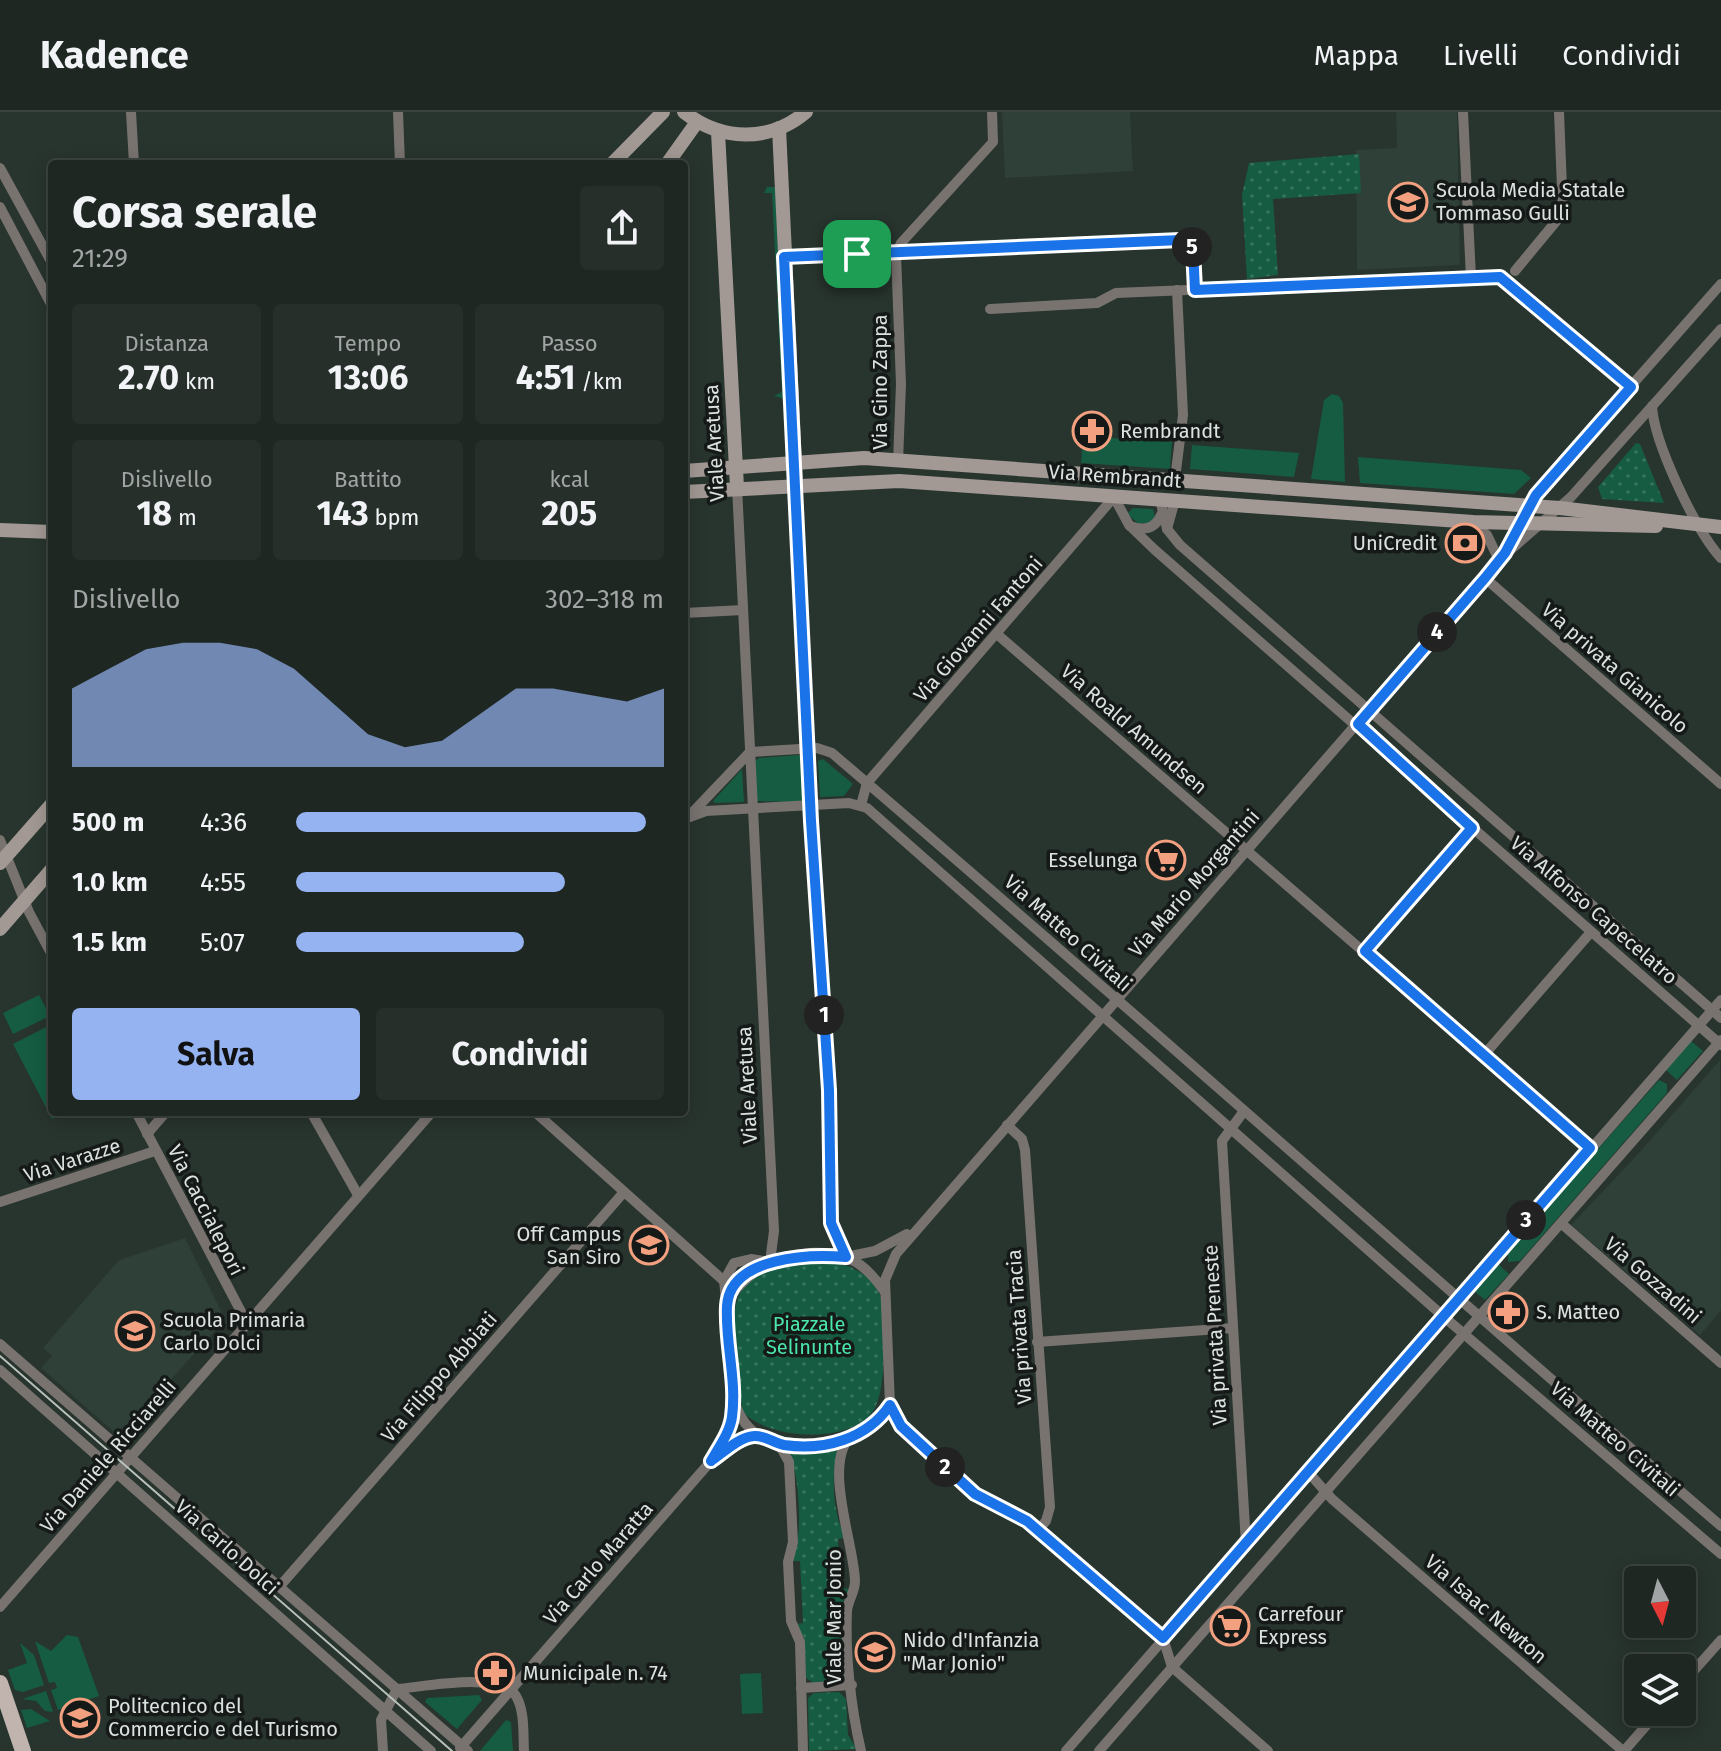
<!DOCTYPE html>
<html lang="it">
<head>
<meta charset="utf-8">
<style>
	body { margin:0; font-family:"Fira Sans",sans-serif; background:#262f2a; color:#f1f3f6; height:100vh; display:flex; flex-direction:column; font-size:30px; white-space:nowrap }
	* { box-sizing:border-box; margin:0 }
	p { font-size:26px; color:#a1a5a5 }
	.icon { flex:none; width:44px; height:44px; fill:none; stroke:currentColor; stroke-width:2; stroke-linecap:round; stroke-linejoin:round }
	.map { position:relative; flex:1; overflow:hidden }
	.sheet { position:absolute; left:48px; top:48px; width:640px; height:956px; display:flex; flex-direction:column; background:#1e2722; border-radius:8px; box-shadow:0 4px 20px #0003,0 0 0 2px #3c4440 }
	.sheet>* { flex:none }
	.needle { width:52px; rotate:174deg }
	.fabs { position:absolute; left:1624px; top:1454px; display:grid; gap:16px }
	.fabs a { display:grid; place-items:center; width:72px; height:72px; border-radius:8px; background:#1e2722; box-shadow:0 4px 20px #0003,0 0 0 2px #3c4440; font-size:40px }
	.pin { position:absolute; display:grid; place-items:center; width:68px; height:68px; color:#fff; margin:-34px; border-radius:16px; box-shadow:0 4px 12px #0006 }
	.km { position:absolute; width:40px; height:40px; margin:-20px; border-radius:50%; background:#222; color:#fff; font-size:22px; line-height:40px; text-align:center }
	.round { display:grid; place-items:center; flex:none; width:84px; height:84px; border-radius:8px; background:#262f2a }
	.summary { display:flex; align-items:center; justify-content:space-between; height:136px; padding:0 24px }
	h1 { font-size:44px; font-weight:700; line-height:60px }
	.metrics { display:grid; grid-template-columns:repeat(3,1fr); gap:12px; height:136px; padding:8px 24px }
	.metrics div { display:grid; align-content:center; border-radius:8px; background:#262f2a; text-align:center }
	.metrics b { font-size:34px; font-weight:700 }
	.metrics small { font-size:22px; font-weight:400 }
	.metrics p { font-size:22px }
	.chart { height:224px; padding:16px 24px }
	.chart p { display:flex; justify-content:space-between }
	.chart svg { width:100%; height:144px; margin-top:8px; fill:#95b2f1; opacity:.7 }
	.cta { display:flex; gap:16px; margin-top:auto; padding:16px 24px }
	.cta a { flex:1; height:92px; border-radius:8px; background:#95b2f1; color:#111; font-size:32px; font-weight:700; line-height:92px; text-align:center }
	.cta a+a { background:#262f2a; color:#f1f3f6 }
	ul { padding:0 24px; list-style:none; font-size:26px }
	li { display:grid; grid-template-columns:128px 96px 1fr; align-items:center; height:60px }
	li i { height:20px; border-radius:10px; background:#95b2f1 }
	header { display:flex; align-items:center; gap:48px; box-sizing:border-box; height:112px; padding:0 40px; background:#1e2722; border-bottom:2px solid #3c4440 }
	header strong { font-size:38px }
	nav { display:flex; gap:44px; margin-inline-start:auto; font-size:28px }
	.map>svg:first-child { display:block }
	.built { fill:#2e4037 }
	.grass { fill:#155c42 }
	.park { fill:url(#park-dots) }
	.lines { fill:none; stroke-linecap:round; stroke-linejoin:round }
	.street { stroke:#797370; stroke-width:10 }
	.secondary { stroke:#a29894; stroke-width:14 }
	.primary { stroke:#c1b4af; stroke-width:16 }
	.tram { stroke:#b9c1bc; stroke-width:2 }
	.route-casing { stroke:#fff; stroke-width:16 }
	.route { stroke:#1a73e8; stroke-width:10 }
	.labels { text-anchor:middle; stroke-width:7; stroke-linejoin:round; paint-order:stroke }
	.poi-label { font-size:20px; fill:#dce3df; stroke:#151a18; text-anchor:start }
	.street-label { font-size:20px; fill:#dce3df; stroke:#151a18 }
	.park-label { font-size:20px; fill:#4be6ab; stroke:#151a18 }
</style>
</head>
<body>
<header>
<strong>Kadence</strong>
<nav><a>Mappa</a><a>Livelli</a><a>Condividi</a></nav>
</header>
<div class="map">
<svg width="1721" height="1639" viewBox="0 0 1721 1639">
	<defs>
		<pattern id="park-dots" width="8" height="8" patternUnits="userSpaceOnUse" patternTransform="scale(2)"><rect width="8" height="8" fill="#155c42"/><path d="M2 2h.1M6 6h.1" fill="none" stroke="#36735d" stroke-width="1.8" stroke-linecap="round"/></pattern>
	</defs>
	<rect width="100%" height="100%" fill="#28342e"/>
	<g class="built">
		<path d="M1002 0H1130L1133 59 1005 66Z"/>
		<path d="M1396 0H1457L1460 153 1357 158 1356 38 1397 36Z"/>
		<path d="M1720 948 1721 1198 1700 1223 1571 1113 1639 1041Z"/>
		<path d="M185 1126 225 1207 120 1325 41 1256 52 1244 43 1236 119 1148Z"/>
	</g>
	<g class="grass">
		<path d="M767 75H775L780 181H777L772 81H764Z"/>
		<path d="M777 186H780L785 287 774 284 782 280Z"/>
		<path d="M1332 282 1339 284 1343 291 1345 370 1311 367 1324 288Z"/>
		<path d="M1083 324 1172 330 1170 357 1081 351Z"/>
		<path d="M1192 333 1299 341 1294 365 1190 357Z"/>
		<path d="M1358 345 1521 358 1531 366 1514 382 1360 371Z"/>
		<path d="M1133 396 1153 397 1155 405 1149 411H1138L1127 402Z"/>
		<path d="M799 643 804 646 806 685 800 690 756 689 754 649 759 646Z"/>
		<path d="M823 647 853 672 844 684 820 685 818 649Z"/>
		<path d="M742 657 744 690 715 691 713 689Z"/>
		<path d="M39 883 50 904 13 922 3 901Z"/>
		<path d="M52 912V1000H65L52 1007 13 932Z"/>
		<path d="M1691 929 1703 939 1677 968 1666 958Z"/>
		<path d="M1659 968 1667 972V981L1520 1149 1508 1150V1139Z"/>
		<path d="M1497 1151 1509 1162 1485 1188 1473 1178Z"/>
		<path d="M67 1523 78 1525 99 1584 58 1598 51 1578 57 1576 55 1570 49 1571 35 1529 51 1539Z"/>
		<path d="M20 1531 34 1543 44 1573 23 1580 15 1578 8 1558 27 1551Z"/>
		<path d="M761 1561 763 1601 742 1602 740 1562Z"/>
		<path d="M46 1579 53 1600 45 1599 36 1589 22 1587Z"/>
		<path d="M479 1583 482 1588 457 1617 425 1590 427 1586Z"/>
		<path d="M31 1597 50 1609 27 1616 21 1598Z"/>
		<path d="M506 1608 511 1610 513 1639H480Z"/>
	</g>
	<g class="park">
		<path d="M1359 42 1361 81 1273 87 1278 163 1247 167 1242 83 1249 51Z"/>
		<path d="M1636 331 1640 332 1664 391 1602 387 1598 375Z"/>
		<path d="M822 1148C852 1152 879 1164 884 1197 882 1226 887 1264 877 1291 862 1334 769 1329 743 1300 738 1280 737 1258 735 1237 727 1167 754 1151 822 1148Z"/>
		<path d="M840 1332C830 1358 832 1402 846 1426L838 1427 841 1476 849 1477 842 1492 845 1561 841 1569 814 1571 806 1566 804 1525 795 1512 803 1511 800 1449H792C804 1425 800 1360 787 1335Z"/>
		<path d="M839 1580 846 1587 848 1623 857 1637 809 1639 808 1586 814 1581Z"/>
	</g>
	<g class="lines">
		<g class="street">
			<path d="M131 0 134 52"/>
			<path d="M398 0 400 52"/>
			<path d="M1463 0 1471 166"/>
			<path d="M0 56 52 151"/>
			<path d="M0 95 52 194"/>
			<path d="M784 145 1181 128 1191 131 1193 137 1195 178"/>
			<path d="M1515 159 1563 101 1559 0"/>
			<path d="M990 197 1097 191 1116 181 1500 165 1631 275"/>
			<path d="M1652 294C1654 331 1696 419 1721 446"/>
			<path d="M898 350 901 272 896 142 901 131 993 30 992 0"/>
			<path d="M1175 367 1183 303 1177 178"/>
			<path d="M796 372C801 573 816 773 828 973 832 1024 818 1102 846 1145"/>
			<path d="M737 375 774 1119 770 1150"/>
			<path d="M1160 387 1167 417 1180 433 1721 906"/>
			<path d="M1473 411 1487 423 1499 448"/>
			<path d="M1130 414C1144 419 1155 417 1161 403"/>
			<path d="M1167 417 1175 388"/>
			<path d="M1506 439 1548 368 1721 172"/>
			<path d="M1485 466 1721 672"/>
			<path d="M684 501 743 498"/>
			<path d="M998 523 1590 1036"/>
			<path d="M750 640 817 636 832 641C1131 896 1423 1158 1721 1414"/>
			<path d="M861 693 867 671 1114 385 1129 413 1155 438 1721 933"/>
			<path d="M691 702 750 640"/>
			<path d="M687 706 706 699 849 691 867 696 1443 1204 1721 1442"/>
			<path d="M0 728 29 800 52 843"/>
			<path d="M1365 839 1472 716"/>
			<path d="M1483 944 1591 820"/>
			<path d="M1244 999 1222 1029 1246 1432"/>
			<path d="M136 1000 247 1211"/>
			<path d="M311 1000 358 1083"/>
			<path d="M535 1000 724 1169C734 1242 706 1344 816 1333 847 1330 872 1319 890 1293L885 1168 896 1142 1499 448 1571 385 1721 217"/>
			<path d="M1007 1013 1022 1027 1025 1038 1050 1395 1046 1409 1039 1417"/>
			<path d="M147 1022 166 1000"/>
			<path d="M0 1090 155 1039"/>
			<path d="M1562 1112 1721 1251"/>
			<path d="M846 1145 875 1139 907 1122"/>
			<path d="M724 1169 734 1151 751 1147 770 1150"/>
			<path d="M727 1191C747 1152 805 1130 848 1146 863 1152 876 1167 885 1180"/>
			<path d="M1037 1230 1233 1216"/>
			<path d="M0 1232 468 1639"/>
			<path d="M0 1258 431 1639"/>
			<path d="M890 1293 901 1314 979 1385 1027 1409 1163 1526"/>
			<path d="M849 1326C824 1356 854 1432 855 1469 855 1480 848 1488 847 1499 845 1544 851 1596 861 1639"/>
			<path d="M779 1332 789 1350 793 1430 788 1450 791 1509 800 1530 803 1639"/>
			<path d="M713 1348 743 1327 757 1323"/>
			<path d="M1309 1361 1332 1387 1623 1639"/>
			<path d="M280 1474 624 1080"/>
			<path d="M0 1495 432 1000"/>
			<path d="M1163 1526 1172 1555"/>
			<path d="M1172 1555 1268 1639"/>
			<path d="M1682 1572 1721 1528"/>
			<path d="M801 1576 852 1573"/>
			<path d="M397 1577C423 1575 502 1559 516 1584 525 1599 523 1622 524 1639"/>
			<path d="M460 1636 711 1349 730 1314 733 1296"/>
			<path d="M383 1639 381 1608 397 1577"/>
			<path d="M1066 1639 1721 888"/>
			<path d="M1099 1639 1721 928"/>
			<path d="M1624 1639 1658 1600"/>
		</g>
		<g class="secondary">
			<path d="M684 0C721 29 769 31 806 0"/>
			<path d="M779 16 796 372"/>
			<path d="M718 20 737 375"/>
			<path d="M612 52 663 0"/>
			<path d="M667 52 697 10"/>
			<path d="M684 359 864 346 1560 396 1721 415"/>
			<path d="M684 380 899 369 1473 410 1656 414"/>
			<path d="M0 418 52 420"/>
			<path d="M0 751 52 692"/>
			<path d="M0 817 52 757"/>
		</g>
		<path class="primary" d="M0 1571 23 1639"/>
		<path class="tram" d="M0 1244 452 1639"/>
	</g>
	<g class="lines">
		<g class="route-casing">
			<path id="route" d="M1181 128 1191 131 1193 137 1195 178 1500 165 1631 275 1536 383 1505 441 1485 466 1358 612 1472 716 1365 839 1590 1036 1163 1526 1027 1409 975 1382 901 1314 890 1293C867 1327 824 1339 784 1333 774 1331 764 1323 754 1324 739 1325 723 1341 711 1349 719 1335 730 1320 732 1305 737 1268 725 1230 727 1194 730 1144 812 1142 846 1145L831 1111 829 978 811 709 784 145Z"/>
		</g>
		<use href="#route" class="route"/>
	</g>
	<defs>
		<g id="school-ring" transform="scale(2)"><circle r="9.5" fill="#151a18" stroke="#f2a07f" stroke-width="1.5"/><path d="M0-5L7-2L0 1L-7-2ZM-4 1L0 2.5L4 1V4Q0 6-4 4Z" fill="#f2a07f"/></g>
		<g id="pharmacy-ring" transform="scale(2)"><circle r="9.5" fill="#151a18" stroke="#f2a07f" stroke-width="1.5"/><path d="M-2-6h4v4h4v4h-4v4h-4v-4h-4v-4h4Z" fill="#f2a07f"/></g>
		<g id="bank-ring" transform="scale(2)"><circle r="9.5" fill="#151a18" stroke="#f2a07f" stroke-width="1.5"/><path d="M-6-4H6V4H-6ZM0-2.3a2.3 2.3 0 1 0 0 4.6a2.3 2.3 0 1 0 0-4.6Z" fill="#f2a07f"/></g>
		<g id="supermarket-ring" transform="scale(2)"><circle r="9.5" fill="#151a18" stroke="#f2a07f" stroke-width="1.5"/><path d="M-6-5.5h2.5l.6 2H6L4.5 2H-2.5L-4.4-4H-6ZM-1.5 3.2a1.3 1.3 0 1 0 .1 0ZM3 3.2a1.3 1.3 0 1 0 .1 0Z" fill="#f2a07f"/></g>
		<g id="university-ring" transform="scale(2)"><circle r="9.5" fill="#151a18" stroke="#f2a07f" stroke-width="1.5"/><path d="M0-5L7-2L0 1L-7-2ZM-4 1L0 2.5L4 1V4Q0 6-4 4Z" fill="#f2a07f"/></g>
	</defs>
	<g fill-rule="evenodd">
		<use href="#school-ring" x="1408" y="90"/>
		<use href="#pharmacy-ring" x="1092" y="319"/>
		<use href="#bank-ring" x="1465" y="431"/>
		<use href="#supermarket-ring" x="1166" y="748"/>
		<use href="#university-ring" x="649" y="1133"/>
		<use href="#pharmacy-ring" x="1508" y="1200"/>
		<use href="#school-ring" x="135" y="1219"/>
		<use href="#supermarket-ring" x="1230" y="1514"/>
		<use href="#school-ring" x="875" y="1540"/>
		<use href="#pharmacy-ring" x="495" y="1561"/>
		<use href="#school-ring" x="80" y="1606"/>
	</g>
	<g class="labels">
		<g class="poi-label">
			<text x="1436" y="85">Scuola Media Statale<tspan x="1436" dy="23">Tommaso Gulli</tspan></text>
			<text x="1120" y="326">Rembrandt</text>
			<text x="1437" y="438" text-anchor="end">UniCredit</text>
			<text x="1138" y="755" text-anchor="end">Esselunga</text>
			<text x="621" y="1129" text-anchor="end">Off Campus<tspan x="621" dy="23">San Siro</tspan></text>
			<text x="1536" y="1207">S. Matteo</text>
			<text x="163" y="1215">Scuola Primaria<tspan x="163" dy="23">Carlo Dolci</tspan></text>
			<text x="1258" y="1509">Carrefour<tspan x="1258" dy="23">Express</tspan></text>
			<text x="903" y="1535">Nido d'Infanzia<tspan x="903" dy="23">"Mar Jonio"</tspan></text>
			<text x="523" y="1568">Municipale n. 74</text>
			<text x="108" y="1601">Politecnico del<tspan x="108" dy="23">Commercio e del Turismo</tspan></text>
		</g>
		<g class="street-label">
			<text transform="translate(880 270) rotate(-90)" y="7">Via Gino Zappa</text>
			<text transform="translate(714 331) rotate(-93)" y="7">Viale Aretusa</text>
			<text transform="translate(1115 364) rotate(4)" y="7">Via Rembrandt</text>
			<text transform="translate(978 517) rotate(-49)" y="7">Via Giovanni Fantoni</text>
			<text transform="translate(1615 556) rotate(41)" y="7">Via privata Gianicolo</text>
			<text transform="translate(1134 617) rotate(41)" y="7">Via Roald Amundsen</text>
			<text transform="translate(1194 771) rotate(-49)" y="7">Via Mario Morgantini</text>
			<text transform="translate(1594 798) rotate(41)" y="7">Via Alfonso Capecelatro</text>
			<text transform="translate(1068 821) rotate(42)" y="7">Via Matteo Civitali</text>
			<text transform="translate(747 973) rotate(-93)" y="7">Viale Aretusa</text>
			<text transform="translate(72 1048) rotate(-18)" y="7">Via Varazze</text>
			<text transform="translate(206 1098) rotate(63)" y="7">Via Caccialepori</text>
			<text transform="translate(1653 1168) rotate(41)" y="7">Via Gozzadini</text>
			<text transform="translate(1019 1215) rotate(-94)" y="7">Via privata Tracia</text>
			<text transform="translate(1215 1223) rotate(-93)" y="7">Via privata Preneste</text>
			<text transform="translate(439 1265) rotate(-49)" y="7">Via Filippo Abbiati</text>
			<text transform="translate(1615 1327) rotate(41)" y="7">Via Matteo Civitali</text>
			<text transform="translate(108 1344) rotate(-49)" y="7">Via Daniele Ricciarelli</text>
			<text transform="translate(227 1435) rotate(42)" y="7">Via Carlo Dolci</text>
			<text transform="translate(598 1451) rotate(-49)" y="7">Via Carlo Maratta</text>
			<text transform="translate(1486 1497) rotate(41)" y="7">Via Isaac Newton</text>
			<text transform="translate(834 1505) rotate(-90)" y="7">Viale Mar Jonio</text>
		</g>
		<g class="park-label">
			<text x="809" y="1219">Piazzale<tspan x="809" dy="23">Selinunte</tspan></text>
		</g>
	</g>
</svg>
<div class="fabs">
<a><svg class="needle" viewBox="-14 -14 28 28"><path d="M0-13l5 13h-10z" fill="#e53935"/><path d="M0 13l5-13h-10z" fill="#a1a5a5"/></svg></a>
<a><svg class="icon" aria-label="layers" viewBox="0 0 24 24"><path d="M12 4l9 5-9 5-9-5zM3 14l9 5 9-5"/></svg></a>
</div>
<div class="pin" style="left:857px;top:142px;background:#1e9e55"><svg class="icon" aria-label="arrive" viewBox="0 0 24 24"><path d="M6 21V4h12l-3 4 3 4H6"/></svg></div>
<b class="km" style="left:824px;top:903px">1</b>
<b class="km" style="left:945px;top:1355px">2</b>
<b class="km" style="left:1526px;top:1108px">3</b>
<b class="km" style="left:1437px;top:520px">4</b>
<b class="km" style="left:1192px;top:135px">5</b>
<section class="sheet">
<div class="summary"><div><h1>Corsa serale</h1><p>21:29</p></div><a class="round"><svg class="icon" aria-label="share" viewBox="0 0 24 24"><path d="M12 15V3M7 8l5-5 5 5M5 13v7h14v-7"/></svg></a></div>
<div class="metrics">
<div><p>Distanza</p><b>2.70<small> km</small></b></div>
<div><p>Tempo</p><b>13:06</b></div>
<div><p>Passo</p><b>4:51<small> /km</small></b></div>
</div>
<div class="metrics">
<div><p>Dislivello</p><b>18<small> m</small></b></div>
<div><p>Battito</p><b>143<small> bpm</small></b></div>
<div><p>kcal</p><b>205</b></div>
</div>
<div class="chart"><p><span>Dislivello</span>302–318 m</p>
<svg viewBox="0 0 160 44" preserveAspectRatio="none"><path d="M0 44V20L10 14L20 8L30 6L40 6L50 8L60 14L70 24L80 34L90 38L100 36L110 28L120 20L130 20L140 22L150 24L160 20V44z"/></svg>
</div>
<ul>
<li><b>500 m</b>4:36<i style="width:95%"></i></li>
<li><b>1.0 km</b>4:55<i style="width:73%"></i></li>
<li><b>1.5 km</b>5:07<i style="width:62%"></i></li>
</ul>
<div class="cta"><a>Salva</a><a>Condividi</a></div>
</section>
</div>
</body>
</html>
